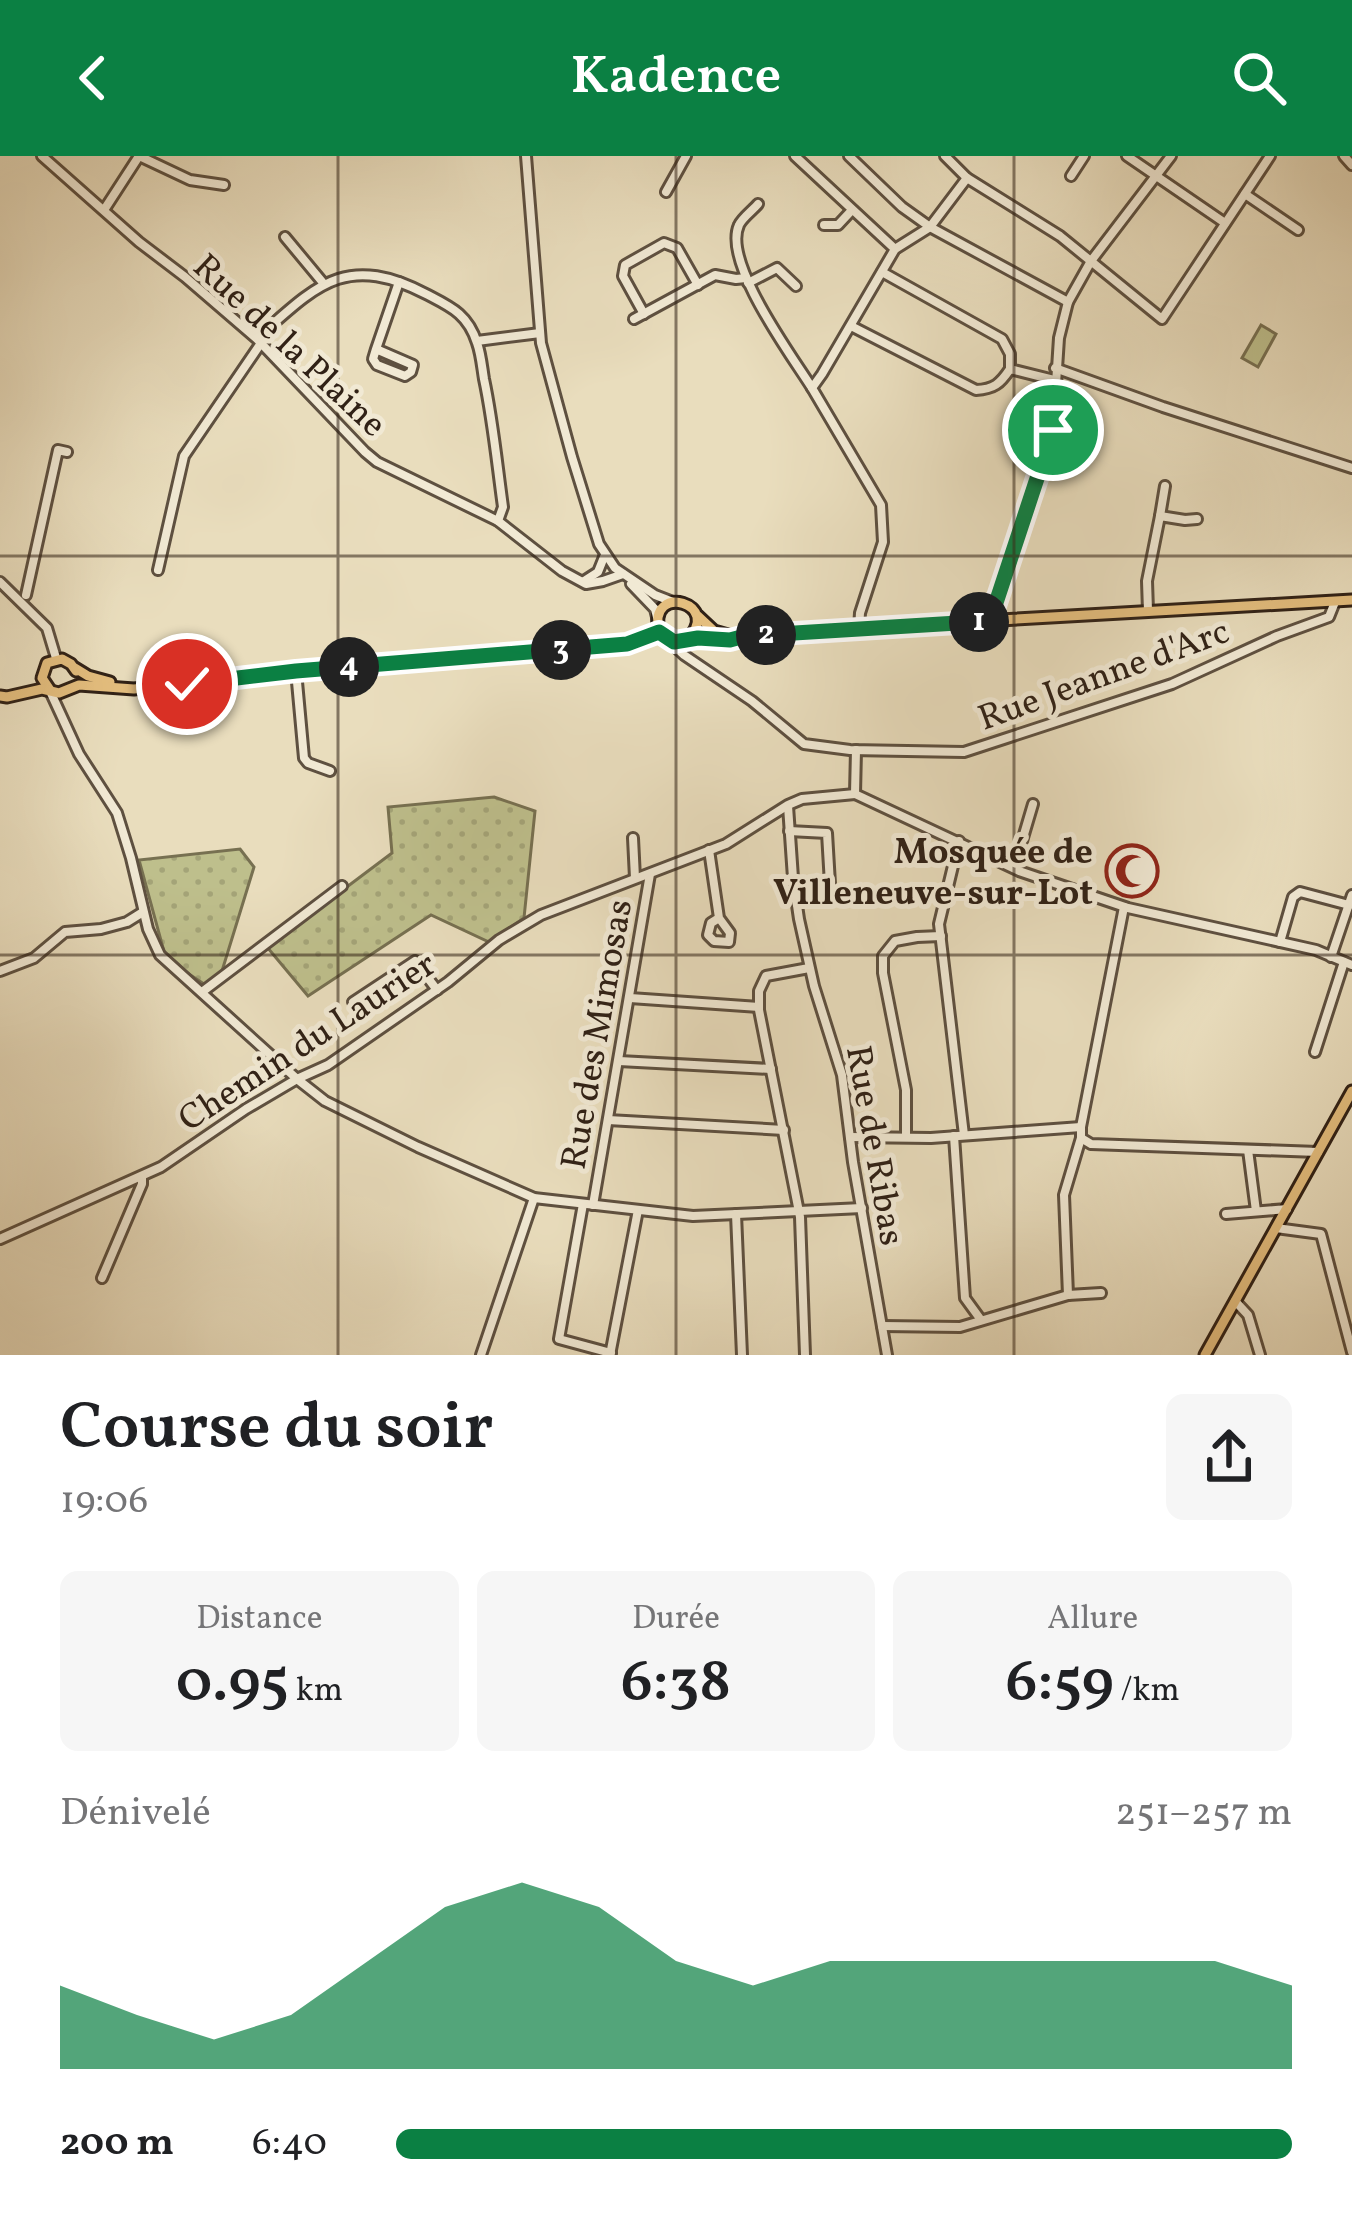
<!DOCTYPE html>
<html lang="fr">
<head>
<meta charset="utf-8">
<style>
	body { margin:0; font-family:Vollkorn,serif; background:#f6f6f6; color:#202124; height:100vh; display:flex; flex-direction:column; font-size:45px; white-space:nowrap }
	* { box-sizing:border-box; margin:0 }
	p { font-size:39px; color:#757577 }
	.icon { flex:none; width:66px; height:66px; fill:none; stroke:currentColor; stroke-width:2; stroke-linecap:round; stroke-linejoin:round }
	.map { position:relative; height:1199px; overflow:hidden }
	.sheet { display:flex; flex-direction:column; background:#fff; flex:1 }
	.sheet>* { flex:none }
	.pin { position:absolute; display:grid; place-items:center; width:102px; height:102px; color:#fff; margin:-51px; border:6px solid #fff; border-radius:50%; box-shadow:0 3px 12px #0007 }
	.km { position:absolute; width:60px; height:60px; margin:-30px; border-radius:50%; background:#222; color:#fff; font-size:33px; line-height:60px; text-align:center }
	.round { display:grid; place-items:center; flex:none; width:126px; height:126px; border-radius:18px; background:#f6f6f6 }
	.head { display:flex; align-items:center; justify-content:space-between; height:204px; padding:0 60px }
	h1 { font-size:66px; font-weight:600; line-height:90px }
	.metrics { display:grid; grid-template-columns:repeat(3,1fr); gap:18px; height:204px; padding:12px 60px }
	.metrics div { display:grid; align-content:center; border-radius:18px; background:#f6f6f6; text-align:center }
	.metrics b { font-size:60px; font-weight:600 }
	.metrics small { font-size:33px; font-weight:400 }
	.metrics p { font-size:33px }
	.chart { height:336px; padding:24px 60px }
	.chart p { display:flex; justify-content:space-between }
	.chart svg { width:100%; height:216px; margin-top:12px; fill:#0b8043; opacity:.7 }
	ul { padding:0 60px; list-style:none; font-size:39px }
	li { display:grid; grid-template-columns:192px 144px 1fr; align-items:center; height:90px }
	li i { height:30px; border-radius:15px; background:#0b8043 }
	header { display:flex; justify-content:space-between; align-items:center; height:156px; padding:0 60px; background:#0b8043; color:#fff; font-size:54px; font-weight:600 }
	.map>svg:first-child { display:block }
	.grass { fill:url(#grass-dots); stroke:#777051; stroke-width:3 }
	.garden { fill:#bebf8c; stroke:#777051; stroke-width:3 }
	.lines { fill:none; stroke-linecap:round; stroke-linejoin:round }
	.minor-casing { stroke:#5e5040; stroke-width:14 }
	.major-casing { stroke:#302116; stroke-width:15 }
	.minor { stroke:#f1e9d4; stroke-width:8 }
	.major { stroke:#e4be7e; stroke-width:9 }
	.route-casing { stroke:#fff; stroke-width:24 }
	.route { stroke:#0b8043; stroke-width:15 }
	.grid { fill:none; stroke:#302116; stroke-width:3; stroke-opacity:0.55 }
	.labels { text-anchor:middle; stroke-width:10; stroke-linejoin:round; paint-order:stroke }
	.street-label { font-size:36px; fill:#302116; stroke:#f1e9d4 }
	.poi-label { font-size:36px; font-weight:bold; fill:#302116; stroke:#f1e9d4; text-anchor:end }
</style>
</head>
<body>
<header><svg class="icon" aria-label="back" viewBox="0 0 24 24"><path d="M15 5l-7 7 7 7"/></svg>Kadence<svg class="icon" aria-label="search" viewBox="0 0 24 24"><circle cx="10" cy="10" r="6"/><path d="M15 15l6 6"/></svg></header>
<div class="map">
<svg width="1352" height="1199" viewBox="0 0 1352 1199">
	<defs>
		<pattern id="grass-dots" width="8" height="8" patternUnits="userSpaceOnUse" patternTransform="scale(3)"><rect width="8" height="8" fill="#bebf8c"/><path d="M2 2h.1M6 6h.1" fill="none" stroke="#a4a478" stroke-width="1.8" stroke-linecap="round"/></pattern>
	</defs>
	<rect width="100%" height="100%" fill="#e9ddbd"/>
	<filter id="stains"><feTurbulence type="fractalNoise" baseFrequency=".00167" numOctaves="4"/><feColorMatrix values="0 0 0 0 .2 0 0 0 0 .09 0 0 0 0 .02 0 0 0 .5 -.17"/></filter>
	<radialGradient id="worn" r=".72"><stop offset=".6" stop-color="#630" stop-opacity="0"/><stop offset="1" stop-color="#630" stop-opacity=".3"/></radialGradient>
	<g class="grass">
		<path d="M494 641 535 655 524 762 489 786 431 759 308 840 267 791 392 697 388 651Z"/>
		<path d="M240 693 254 711 222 815 207 830 166 803 139 704Z"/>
	</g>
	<path class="garden" d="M1261 169 1276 178 1258 211 1242 202Z"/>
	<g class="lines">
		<g class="minor-casing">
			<g id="minor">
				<path d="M42 0 139 86 185 121 257 183 365 296 377 306 498 365 562 415 586 428 603 425 623 418"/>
				<path d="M139 0 190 24 224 29"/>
				<path d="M526 0 541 187 572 301 599 388 615 412 655 439 673 446"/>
				<path d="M795 0 895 93"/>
				<path d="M849 0 902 51 930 71 1068 146"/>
				<path d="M945 0 967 22 1060 80 1162 163 1270 0"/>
				<path d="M1127 0 1225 67"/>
				<path d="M1344 0 1352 9"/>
				<path d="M1071 20 1084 0"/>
				<path d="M666 36 686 0"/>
				<path d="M1245 38 1298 74"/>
				<path d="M758 48C753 54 742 62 739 69 722 106 792 200 812 232"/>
				<path d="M104 54 139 0"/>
				<path d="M824 69H838L852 54"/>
				<path d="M285 81 324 128"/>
				<path d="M882 116 1002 183 1010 198V213L1054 224"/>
				<path d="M748 127 777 112 796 130"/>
				<path d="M644 158 623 120 625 109 664 87 677 92 698 129"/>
				<path d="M634 163 715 119 736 123 746 122"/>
				<path d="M851 170 976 234C994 233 1000 228 1010 213"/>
				<path d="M257 182C316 130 345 96 426 138 451 151 468 158 477 187 481 198 482 211 484 223 493 265 497 308 503 351L498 365"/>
				<path d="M477 185 540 177"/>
				<path d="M376 193 413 209 411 216 405 220 377 209 373 203 376 193 399 126"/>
				<path d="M1055 212 1163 251 1352 312"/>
				<path d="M1160 360 1165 330"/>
				<path d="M158 414 184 300 261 187"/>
				<path d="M584 425 598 416 604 401"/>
				<path d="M0 426 47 472 56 502"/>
				<path d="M631 428 655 453 657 461"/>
				<path d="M26 439 58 294 67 296"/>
				<path d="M1148 455 1147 425 1160 360 1185 364 1197 363"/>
				<path d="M990 465 1053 274 1059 182 1068 146 1091 105 1171 0"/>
				<path d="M859 472 860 457 883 386 881 349 812 232 822 218 895 93 930 71 967 22"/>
				<path d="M669 485 684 499 752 545 804 588 850 594 964 596 1172 528 1277 480 1329 461 1335 446"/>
				<path d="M296 515 304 602 308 607 330 615"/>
				<path d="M50 535 79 598 117 657 131 702 148 773 160 799 297 923 325 945 418 991 534 1042 693 1060 862 1052"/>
				<path d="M855 638 1019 715 1128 752 1316 794 1352 809"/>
				<path d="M855 638 856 594"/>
				<path d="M788 650 793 722 799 763 814 830 842 919 853 1006 887 1199"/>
				<path d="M789 675 827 677 830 728"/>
				<path d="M633 682 635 722"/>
				<path d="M959 685 939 768 964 979"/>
				<path d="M709 694 719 762 730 777 729 786 714 785 708 779 711 767 719 762"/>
				<path d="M1014 712 1033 648"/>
				<path d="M1124 751 1081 971V982L1091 988 1318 996"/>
				<path d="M1280 786 1293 741 1300 736 1349 749"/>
				<path d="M1331 801 1352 739"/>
				<path d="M0 815 34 802 65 776 101 773 127 766 143 756"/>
				<path d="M202 836 342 730"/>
				<path d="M630 842 759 851"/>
				<path d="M353 846 415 805 437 834"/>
				<path d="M1315 896 1344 806"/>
				<path d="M619 905 771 913"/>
				<path d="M608 964 784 974"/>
				<path d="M954 980 965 1142 981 1164"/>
				<path d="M850 981 931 982 1081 971"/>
				<path d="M906 981V934L883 817V800L895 785 917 781 941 780"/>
				<path d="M1248 994 1256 1055"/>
				<path d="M583 1048 559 1183 611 1197"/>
				<path d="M593 1049 650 718"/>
				<path d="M736 1058 742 1199"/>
				<path d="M1226 1058 1287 1053"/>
				<path d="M1276 1072 1321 1078 1352 1196"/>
				<path d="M0 1083 161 1011 246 953 297 923 328 909 448 826 499 784 541 759 726 688 788 649 802 643 855 638"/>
				<path d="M102 1122 142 1028V1021"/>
				<path d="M1068 1139 1064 1039 1081 982"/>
				<path d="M1235 1145 1248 1159 1260 1199"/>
				<path d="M882 1170 960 1171 1068 1139 1101 1137"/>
				<path d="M481 1199 534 1042"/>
				<path d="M610 1199 638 1054"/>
				<path d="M805 1199 800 1061 759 854V835L766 820 809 812"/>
			</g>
		</g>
		<g class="major-casing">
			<g id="major">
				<path d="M698 460 714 475 728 479"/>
				<path d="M659 476 668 484 681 486 698 482 738 483 859 472 1352 444"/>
				<path d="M659 476C647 424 726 449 686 484"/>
				<path d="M75 512 88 520 110 526"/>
				<path d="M151 525 212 520"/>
				<path d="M50 534 42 522 47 507 62 503 71 508 76 515"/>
				<path d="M0 540 7 541 42 533 59 537 79 529 134 533 296 515 627 488 659 476"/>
				<path d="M1205 1199 1352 935"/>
			</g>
		</g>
		<use href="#minor" class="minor"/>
		<use href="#major" class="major"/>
	</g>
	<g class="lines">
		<g class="route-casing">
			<path id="route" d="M187 528 296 515 627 488 659 476 674 486 698 482 730 484 745 480 990 465 1053 274"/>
		</g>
		<use href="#route" class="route"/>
	</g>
	<path class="grid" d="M338 0V1199M676 0V1199M1014 0V1199M0 400H1352M0 799H1352"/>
	<defs>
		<g id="mosque-ring" transform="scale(2.7)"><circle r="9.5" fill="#f1e9d4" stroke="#8f2418" stroke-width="1.5"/><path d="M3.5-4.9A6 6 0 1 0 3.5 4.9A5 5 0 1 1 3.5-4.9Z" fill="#8f2418"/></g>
	</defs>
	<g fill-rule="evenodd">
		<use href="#mosque-ring" x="1132" y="715"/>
	</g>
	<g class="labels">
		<g class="street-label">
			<text transform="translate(291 188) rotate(43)" y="13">Rue de la Plaine</text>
			<text transform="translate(1103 517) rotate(-20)" y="13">Rue Jeanne d'Arc</text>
			<text transform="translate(595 878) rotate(-80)" y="13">Rue des Mimosas</text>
			<text transform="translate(306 884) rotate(-33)" y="13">Chemin du Laurier</text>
			<text transform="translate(877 989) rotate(80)" y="13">Rue de Ribas</text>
		</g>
		<g class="poi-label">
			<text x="1093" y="707">Mosquée de<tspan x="1093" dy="41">Villeneuve-sur-Lot</tspan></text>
		</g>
	</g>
	<rect width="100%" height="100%" filter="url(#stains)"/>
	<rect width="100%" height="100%" fill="url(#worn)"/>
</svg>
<div class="pin" style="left:1053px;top:274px;background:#1e9e55"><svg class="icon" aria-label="arrive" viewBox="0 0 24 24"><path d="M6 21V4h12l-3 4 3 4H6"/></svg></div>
<div class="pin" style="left:187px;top:528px;background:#d93025"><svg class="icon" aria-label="check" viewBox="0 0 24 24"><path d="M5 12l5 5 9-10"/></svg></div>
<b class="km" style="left:979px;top:466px">1</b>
<b class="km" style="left:766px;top:479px">2</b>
<b class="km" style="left:561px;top:494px">3</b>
<b class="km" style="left:349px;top:511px">4</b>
</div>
<section class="sheet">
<div class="head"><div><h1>Course du soir</h1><p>19:06</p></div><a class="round"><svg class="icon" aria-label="share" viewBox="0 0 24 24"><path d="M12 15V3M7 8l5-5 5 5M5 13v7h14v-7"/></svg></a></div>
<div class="metrics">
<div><p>Distance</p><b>0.95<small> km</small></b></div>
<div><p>Durée</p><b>6:38</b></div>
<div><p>Allure</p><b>6:59<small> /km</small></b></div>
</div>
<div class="chart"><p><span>Dénivelé</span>251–257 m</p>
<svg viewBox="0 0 160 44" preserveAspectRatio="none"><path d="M0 44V27L10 33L20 38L30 33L40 22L50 11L60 6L70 11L80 22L90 27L100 22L110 22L120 22L130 22L140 22L150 22L160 27V44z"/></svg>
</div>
<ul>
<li><b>200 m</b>6:40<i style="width:100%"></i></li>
</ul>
</section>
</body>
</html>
